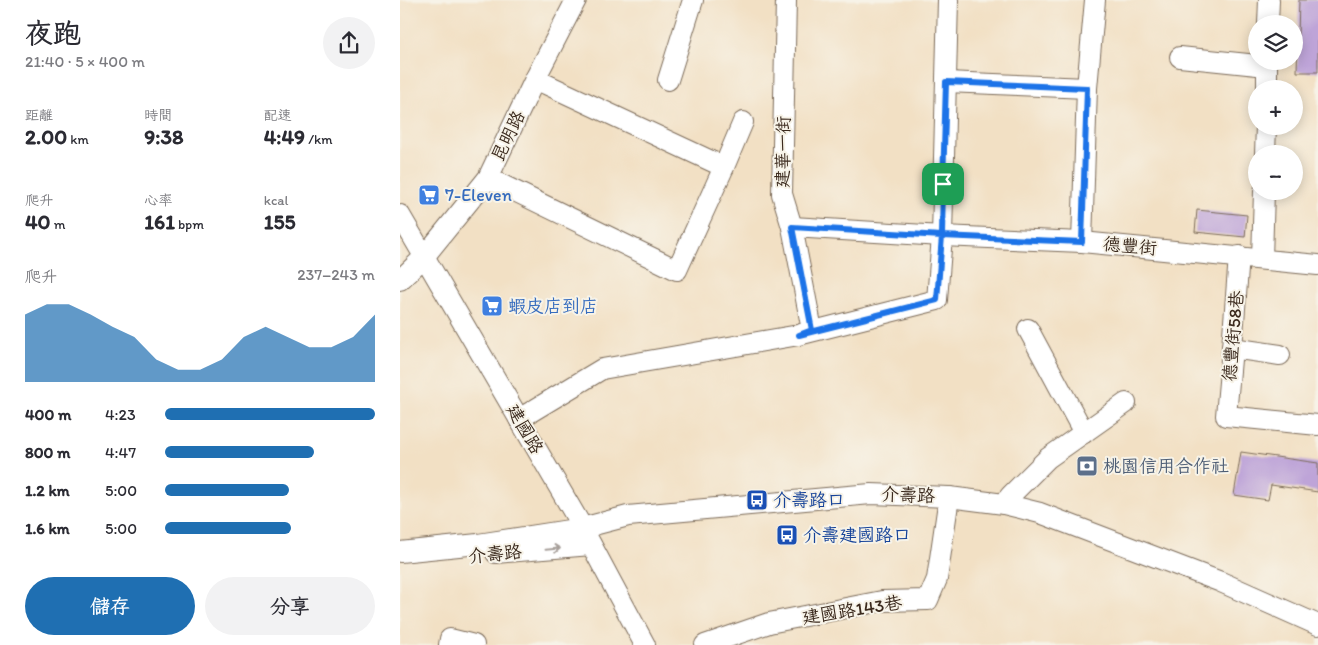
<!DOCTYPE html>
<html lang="zh-TW">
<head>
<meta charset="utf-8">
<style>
	body { margin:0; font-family:Itim,"LXGW WenKai TC",sans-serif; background:#f2f2f3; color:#2b2b33; height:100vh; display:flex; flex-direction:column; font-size:19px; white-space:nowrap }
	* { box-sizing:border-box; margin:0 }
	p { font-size:16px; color:#7c7c81 }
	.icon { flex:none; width:28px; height:28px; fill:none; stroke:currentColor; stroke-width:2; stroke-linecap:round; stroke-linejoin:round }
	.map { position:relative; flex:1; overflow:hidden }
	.sheet { display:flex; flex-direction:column; background:#fff; width:400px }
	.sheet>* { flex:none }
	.tools { position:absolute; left:848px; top:15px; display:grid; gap:10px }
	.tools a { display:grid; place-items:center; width:55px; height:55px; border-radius:50%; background:#fff; box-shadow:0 2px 12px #0003; font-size:25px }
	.pin { position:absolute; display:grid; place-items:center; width:42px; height:42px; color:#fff; margin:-21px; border-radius:10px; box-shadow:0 2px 8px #0006 }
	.round { display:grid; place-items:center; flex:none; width:52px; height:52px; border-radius:26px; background:#f2f2f3 }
	.head { display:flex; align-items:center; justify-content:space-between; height:85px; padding:0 25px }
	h1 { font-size:28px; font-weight:800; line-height:38px }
	.stats { display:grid; grid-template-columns:repeat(3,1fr); gap:8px; height:85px; padding:5px 25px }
	.stats div { display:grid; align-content:center }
	.stats b { font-size:21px; font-weight:800 }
	.stats small { font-size:14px; font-weight:400 }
	.stats p { font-size:14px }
	.chart { height:140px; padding:10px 25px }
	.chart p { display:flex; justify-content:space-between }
	.chart svg { width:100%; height:90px; margin-top:5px; fill:#1f6fb2; opacity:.7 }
	.cta { display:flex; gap:10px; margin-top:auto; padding:10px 25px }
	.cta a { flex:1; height:58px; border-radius:30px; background:#1f6fb2; color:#fff; font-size:20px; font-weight:800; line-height:58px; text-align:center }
	.cta a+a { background:#f2f2f3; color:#2b2b33 }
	ul { padding:0 25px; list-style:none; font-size:16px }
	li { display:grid; grid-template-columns:80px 60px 1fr; align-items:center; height:38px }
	li i { height:12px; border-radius:6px; background:#1f6fb2 }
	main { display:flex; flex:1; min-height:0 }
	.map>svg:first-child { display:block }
	.building { fill:#bea4d8 }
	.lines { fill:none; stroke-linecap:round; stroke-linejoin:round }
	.minor-casing { stroke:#7b6a58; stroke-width:22 }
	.minor { stroke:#fff; stroke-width:20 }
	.oneway { stroke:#a79f9a }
	.route-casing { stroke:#fff; stroke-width:10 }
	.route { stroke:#1a73e8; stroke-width:6 }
	.labels { text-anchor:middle; stroke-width:4; stroke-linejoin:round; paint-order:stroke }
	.street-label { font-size:18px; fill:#3b2a1e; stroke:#f7f3e8 }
	.shop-label { font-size:18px; fill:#366cbe; stroke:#f7f3e8; text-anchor:start }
	.service-label { font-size:18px; fill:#4e5e75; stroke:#f7f3e8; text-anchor:start }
	.transit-label { font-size:18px; fill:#164399; stroke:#f7f3e8; text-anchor:start }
</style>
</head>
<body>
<main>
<section class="sheet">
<div class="head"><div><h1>夜跑</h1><p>21:40 · 5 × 400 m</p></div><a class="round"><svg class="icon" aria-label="share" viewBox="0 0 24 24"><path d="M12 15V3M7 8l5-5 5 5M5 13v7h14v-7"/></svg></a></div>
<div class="stats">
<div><p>距離</p><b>2.00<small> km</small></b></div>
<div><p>時間</p><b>9:38</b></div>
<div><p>配速</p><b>4:49<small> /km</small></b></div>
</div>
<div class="stats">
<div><p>爬升</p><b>40<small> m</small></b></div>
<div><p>心率</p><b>161<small> bpm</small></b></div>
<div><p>kcal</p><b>155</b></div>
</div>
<div class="chart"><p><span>爬升</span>237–243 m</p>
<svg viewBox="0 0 160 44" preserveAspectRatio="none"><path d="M0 44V11L10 6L20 6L30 11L40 17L50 22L60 33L70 38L80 38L90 33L100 22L110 17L120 22L130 27L140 27L150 22L160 11V44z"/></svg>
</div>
<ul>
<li><b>400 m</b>4:23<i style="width:100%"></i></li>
<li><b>800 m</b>4:47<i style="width:71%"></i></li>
<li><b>1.2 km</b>5:00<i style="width:59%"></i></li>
<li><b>1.6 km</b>5:00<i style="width:60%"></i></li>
</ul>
<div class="cta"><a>儲存</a><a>分享</a></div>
</section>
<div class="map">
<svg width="918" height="645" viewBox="0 0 918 645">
	<rect width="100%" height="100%" fill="#f7f3e8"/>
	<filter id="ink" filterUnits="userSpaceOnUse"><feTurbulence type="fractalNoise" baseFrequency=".02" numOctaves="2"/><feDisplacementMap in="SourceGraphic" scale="10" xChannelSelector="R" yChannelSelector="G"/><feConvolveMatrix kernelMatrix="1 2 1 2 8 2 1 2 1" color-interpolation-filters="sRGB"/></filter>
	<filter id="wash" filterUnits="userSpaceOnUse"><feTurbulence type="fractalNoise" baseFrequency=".0096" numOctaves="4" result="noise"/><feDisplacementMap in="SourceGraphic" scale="20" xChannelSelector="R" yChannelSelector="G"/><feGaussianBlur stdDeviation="1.12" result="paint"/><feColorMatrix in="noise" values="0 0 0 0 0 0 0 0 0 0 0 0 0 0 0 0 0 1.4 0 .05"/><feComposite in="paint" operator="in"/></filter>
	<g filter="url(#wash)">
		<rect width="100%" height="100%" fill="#f2e0c4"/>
		<g id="blocks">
			<g class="building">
				<path d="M899 0H918V72H897Z"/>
				<path d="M797 210 847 215 845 237 795 232Z"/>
				<path d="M841 452 918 463V492L871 485 868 500 834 495Z"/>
			</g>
		</g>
	</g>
	<g filter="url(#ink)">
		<use href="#blocks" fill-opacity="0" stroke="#7b6a58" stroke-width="1"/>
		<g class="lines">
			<g class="minor-casing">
				<g id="minor">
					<path d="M868 24 869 0"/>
					<path d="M780 57 867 66"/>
					<path d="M135 79 324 167"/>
					<path d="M268 80 293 0"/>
					<path d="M546 82 687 88"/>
					<path d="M867 89V61"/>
					<path d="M865 154 866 126"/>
					<path d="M88 178 277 270 324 167 343 122"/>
					<path d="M0 215 178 520 245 645"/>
					<path d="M392 227 542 236 682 242 918 265"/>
					<path d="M682 242 687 88 695 0"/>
					<path d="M839 256 832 348 826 416 918 425"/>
					<path d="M862 259 864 191"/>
					<path d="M0 280 24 257 88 178 135 79 176 0"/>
					<path d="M628 329 684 433"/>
					<path d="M402 334 537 300 542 236 548 0"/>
					<path d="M832 348 880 355"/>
					<path d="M119 419 202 369 399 335 412 330 392 227 382 194 386 0"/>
					<path d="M604 504 611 495 648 458 726 403"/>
					<path d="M0 552 78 544 182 528 228 516 471 494 549 497 604 504 640 513 821 582 918 625"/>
					<path d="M96 553 191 545"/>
					<path d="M49 645 50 639 74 645"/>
					<path d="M305 645 369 623 482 601 528 600 537 579 549 497"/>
				</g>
			</g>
			<use href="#minor" class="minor"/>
		</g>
		<defs><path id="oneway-shaft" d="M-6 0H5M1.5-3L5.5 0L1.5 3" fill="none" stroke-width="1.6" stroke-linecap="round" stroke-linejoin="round" transform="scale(1.25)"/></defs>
		<use class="oneway" href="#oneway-shaft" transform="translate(153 549) rotate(-5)"/>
	</g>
	<g class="lines" filter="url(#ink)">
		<g class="route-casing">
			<path id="route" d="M543 184 542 236 537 300 399 335 412 330 392 227 542 236 682 242 687 88 546 82 543 184"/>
		</g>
		<use href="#route" class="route"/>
	</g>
	<defs>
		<g id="supermarket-square" transform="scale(1.125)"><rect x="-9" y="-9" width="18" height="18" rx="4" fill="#3f7fe0" stroke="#f7f3e8"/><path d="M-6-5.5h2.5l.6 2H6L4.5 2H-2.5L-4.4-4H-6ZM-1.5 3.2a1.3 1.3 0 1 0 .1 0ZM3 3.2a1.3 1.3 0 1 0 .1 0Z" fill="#fff"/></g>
		<g id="bank-square" transform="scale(1.125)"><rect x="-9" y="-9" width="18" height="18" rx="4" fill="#5c6f8a" stroke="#f7f3e8"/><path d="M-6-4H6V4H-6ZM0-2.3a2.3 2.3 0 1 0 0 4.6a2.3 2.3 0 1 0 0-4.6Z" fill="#fff"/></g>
		<g id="bus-square" transform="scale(1.125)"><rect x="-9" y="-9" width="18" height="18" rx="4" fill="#1a4fb4" stroke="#f7f3e8"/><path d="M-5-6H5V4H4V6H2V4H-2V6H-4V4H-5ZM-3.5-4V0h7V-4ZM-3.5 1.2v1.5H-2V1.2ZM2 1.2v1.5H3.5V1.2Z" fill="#fff"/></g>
	</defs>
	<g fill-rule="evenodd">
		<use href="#supermarket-square" x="29" y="195"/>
		<use href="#supermarket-square" x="92" y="306"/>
		<use href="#bank-square" x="687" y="466"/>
		<use href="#bus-square" x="357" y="500"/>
		<use href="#bus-square" x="387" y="535"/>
	</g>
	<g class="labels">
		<g class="street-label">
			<text transform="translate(108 136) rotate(-64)" y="6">昆明路</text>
			<text transform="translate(383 152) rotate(-89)" y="6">建華一街</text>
			<text transform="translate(730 246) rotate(5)" y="6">德豐街</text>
			<text transform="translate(833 336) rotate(-85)" y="6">德豐街58巷</text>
			<text transform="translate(125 429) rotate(60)" y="6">建國路</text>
			<text transform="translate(508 495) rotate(2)" y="6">介壽路</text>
			<text transform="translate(95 554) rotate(-6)" y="6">介壽路</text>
			<text transform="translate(452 610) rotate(-9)" y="6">建國路143巷</text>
		</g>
		<g class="shop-label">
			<text x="45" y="201">7-Eleven</text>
			<text x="108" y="312">蝦皮店到店</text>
		</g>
		<g class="service-label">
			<text x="703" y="472">桃園信用合作社</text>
		</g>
		<g class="transit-label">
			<text x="373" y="506">介壽路口</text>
			<text x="403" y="541">介壽建國路口</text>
		</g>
	</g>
</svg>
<div class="tools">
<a><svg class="icon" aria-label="layers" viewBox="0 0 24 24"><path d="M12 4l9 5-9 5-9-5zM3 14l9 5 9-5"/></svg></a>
<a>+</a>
<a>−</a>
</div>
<div class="pin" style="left:543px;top:184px;background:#1e9e55"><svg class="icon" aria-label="arrive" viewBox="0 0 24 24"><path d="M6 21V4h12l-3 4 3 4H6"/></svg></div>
</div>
</main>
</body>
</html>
